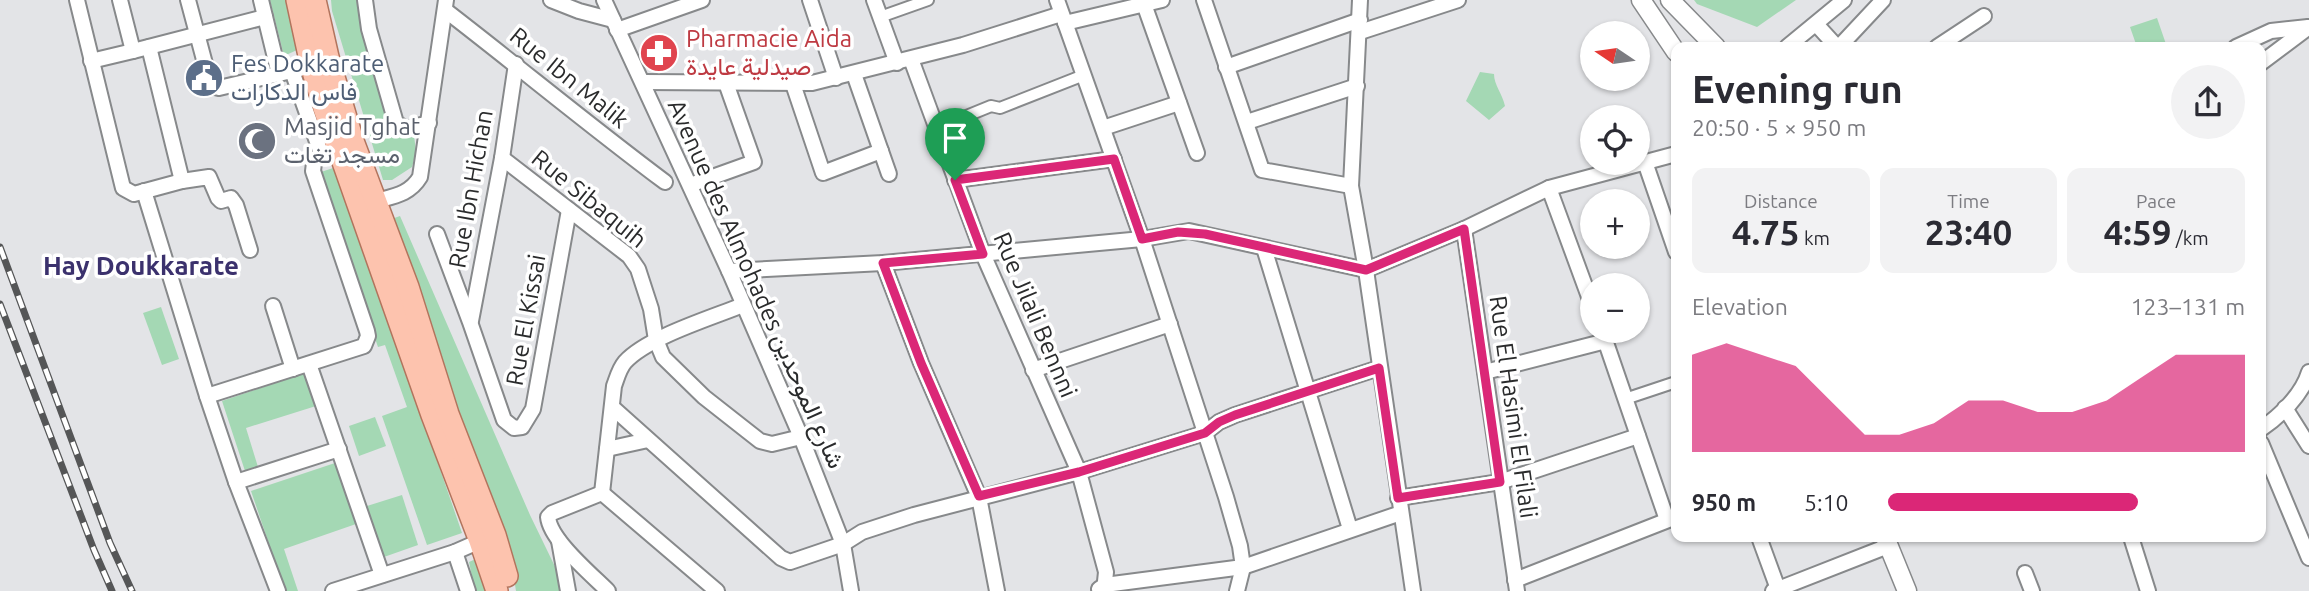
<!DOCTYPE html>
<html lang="en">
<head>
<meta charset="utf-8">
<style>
	body { margin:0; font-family:Ubuntu,Vazirmatn,sans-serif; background:#f2f2f3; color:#2b2b33; height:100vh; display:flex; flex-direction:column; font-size:26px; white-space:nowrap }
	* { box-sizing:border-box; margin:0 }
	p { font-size:23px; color:#7c7c81 }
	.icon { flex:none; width:38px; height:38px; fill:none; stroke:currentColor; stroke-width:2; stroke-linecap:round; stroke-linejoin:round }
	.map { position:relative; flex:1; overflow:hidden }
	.panel { position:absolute; left:1671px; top:42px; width:595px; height:500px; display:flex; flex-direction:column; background:#fff; border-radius:14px; box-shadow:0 2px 5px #0004 }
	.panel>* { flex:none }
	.needle { width:46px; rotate:283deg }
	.controls { position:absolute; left:1580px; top:21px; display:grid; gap:14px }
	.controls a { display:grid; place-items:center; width:70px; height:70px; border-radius:50%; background:#fff; box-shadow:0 2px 5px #0004; font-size:35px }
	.pin { position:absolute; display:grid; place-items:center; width:60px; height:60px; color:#fff; margin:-72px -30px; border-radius:50% 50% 50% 0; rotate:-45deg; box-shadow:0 0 7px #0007 }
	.pin .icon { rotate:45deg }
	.round { display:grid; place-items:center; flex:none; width:74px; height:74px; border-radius:37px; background:#f2f2f3 }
	.head { display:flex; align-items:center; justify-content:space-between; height:119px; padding:0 21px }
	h1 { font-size:38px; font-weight:700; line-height:52px }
	.stats { display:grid; grid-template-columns:repeat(3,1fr); gap:10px; height:119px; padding:7px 21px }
	.stats div { display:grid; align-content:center; border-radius:14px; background:#f2f2f3; text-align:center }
	.stats b { font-size:35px; font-weight:700 }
	.stats small { font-size:19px; font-weight:400 }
	.stats p { font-size:19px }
	.chart { height:196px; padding:14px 21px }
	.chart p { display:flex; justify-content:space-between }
	.chart svg { width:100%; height:126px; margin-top:7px; fill:#db2777; opacity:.7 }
	ul { padding:0 21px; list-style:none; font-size:23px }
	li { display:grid; grid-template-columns:112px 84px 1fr; align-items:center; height:52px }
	li i { height:18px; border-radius:9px; background:#db2777 }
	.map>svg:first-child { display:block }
	.green { fill:#a4d8b4 }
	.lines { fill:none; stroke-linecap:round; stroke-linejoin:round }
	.pedestrian-casing { stroke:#87898b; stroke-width:14 }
	.minor-casing { stroke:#87898b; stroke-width:18 }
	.tertiary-casing { stroke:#87898b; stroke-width:21 }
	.primary-casing { stroke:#b2745d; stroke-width:24 }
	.pedestrian { stroke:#fff; stroke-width:10 }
	.minor { stroke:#fff; stroke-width:14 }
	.tertiary { stroke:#fff; stroke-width:18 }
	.primary { stroke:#fdc3ae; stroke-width:21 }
	.rail-casing { stroke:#555657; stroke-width:7 }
	.rail { stroke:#fff; stroke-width:4.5; stroke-dasharray:13; stroke-linecap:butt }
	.route-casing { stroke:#fff; stroke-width:14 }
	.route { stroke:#db2777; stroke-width:9 }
	.labels { text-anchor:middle; stroke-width:7; stroke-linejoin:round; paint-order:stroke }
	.health-label { font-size:24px; fill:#be3a42; stroke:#fff; text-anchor:start }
	.service-label { font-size:24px; fill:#4e5e75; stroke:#fff; text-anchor:start }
	.street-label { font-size:24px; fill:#2a2b2c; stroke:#fff }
	.worship-label { font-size:24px; fill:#5b616d; stroke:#fff; text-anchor:start }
	.neighbourhood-label { font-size:26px; font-weight:bold; fill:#3b316d; stroke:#fff }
</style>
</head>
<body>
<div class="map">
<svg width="2309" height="591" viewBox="0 0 2309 591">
	<rect width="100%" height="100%" fill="#e3e4e7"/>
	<g class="green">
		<path d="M270 0H286L297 50 284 56Z"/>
		<path d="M331 0H359L397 135H414L416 152 412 167 392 180H383L332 11Z"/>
		<path d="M1694 0H1796L1757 27 1697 4Z"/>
		<path d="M2157 18 2167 47H2137L2130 27Z"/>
		<path d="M1480 72 1494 74C1494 85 1502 93 1505 106L1489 120 1466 101Z"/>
		<path d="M336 167 462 533 427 545 382 416 407 407 385 345 378 347 318 173Z"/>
		<path d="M400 216 530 515 561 579V591H516L511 560 497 510 474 478 386 221Z"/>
		<path d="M161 307 179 359 162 365 143 313Z"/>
		<path d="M305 373 316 406 246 428 258 467 245 471 222 401Z"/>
		<path d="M375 417 386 446 359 456 349 426Z"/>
		<path d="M335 463 356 524 284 549 298 591H285L251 491Z"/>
		<path d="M402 495 418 545 384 557 367 506Z"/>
		<path d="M478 558 486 591H475L469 562Z"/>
	</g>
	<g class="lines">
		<g class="pedestrian-casing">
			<g id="pedestrian">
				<path d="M880 17 928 0"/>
				<path d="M937 128 991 106 1000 108 1084 75"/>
				<path d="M1625 399 1676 382"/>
			</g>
		</g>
		<g class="minor-casing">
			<g id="minor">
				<path d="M77 0 123 188 134 194 182 181 209 177 218 198 221 201 231 198 236 205 250 250"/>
				<path d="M120 0 133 51 265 17"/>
				<path d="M188 0 211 86 219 88 300 69"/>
				<path d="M261 0 279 74"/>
				<path d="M365 0 369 29 396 123 406 129 429 123"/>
				<path d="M551 0 579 11 613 20"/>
				<path d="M604 0 729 271 801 437 843 544 851 591"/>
				<path d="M810 0 836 78"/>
				<path d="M874 0 897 63"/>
				<path d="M1057 0 1142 239 1226 497 1240 546 1243 567 1237 591"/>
				<path d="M1204 0 1262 170 1351 186"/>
				<path d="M1360 0 1351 186 1366 270 1413 591"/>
				<path d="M1144 4 1197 153"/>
				<path d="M445 10C519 67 590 126 665 182"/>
				<path d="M1065 23 1162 0"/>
				<path d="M1816 24 1837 47"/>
				<path d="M617 30 702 0"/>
				<path d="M1360 32 1458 0"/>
				<path d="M149 47 182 181"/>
				<path d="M1787 47 1844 0"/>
				<path d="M1839 47 1883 0"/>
				<path d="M1937 47 1984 16"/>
				<path d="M2236 47 2271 31 2308 27"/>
				<path d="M911 59 983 254 1079 472 1106 572 1104 591"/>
				<path d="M91 61 133 51"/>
				<path d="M2261 63 2309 27"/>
				<path d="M1226 67 1360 20"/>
				<path d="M854 74 889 174"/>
				<path d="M643 82 812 83 963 45 1061 14"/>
				<path d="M793 84 823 173 881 151"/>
				<path d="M1247 122 1357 86"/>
				<path d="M1103 128 1179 103"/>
				<path d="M502 158 629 256 638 269 651 309 656 340 663 357 704 397 760 441 772 444 801 437"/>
				<path d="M1645 162 1676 252"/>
				<path d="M955 180 1114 159"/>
				<path d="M690 185 754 162 726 83"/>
				<path d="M1549 188 1592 305"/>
				<path d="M144 191 207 396 236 482 278 591"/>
				<path d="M376 201C394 196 410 194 420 177L446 0"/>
				<path d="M1464 229 1517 591"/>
				<path d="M437 234 470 322 504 420 514 428 522 427 533 409 569 210"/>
				<path d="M1264 248 1350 529"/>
				<path d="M883 263 921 363 979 497 997 591"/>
				<path d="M729 271 883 263 1142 239 1189 231 1366 270 1464 229 1549 188 1676 154"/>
				<path d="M273 306 293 369"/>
				<path d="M471 321 502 158 516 64"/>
				<path d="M1602 331 1667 520"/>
				<path d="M309 364 382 575"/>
				<path d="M1033 370 1170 324"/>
				<path d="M1485 372 1606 341"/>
				<path d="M207 396 364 346 368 336 367 331 313 171 314 163 321 153 292 71"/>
				<path d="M612 407 781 558 790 562 843 544 862 532 914 515 1079 472 1205 433 1219 422 1235 415 1379 368"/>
				<path d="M2285 408 2309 446"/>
				<path d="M2261 429C2280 416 2302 395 2309 372"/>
				<path d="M2261 443 2309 558"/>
				<path d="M607 449 648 440"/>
				<path d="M236 482 339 449"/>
				<path d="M602 493 614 386C617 378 619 369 625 362 648 337 711 318 743 305"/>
				<path d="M602 493 552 513 548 517C550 540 591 574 608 591"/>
				<path d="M602 493 717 591"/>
				<path d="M1398 498 1500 482 1638 436"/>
				<path d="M1759 537 1778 589"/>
				<path d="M2131 537 2148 591"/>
				<path d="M559 541 568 591"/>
				<path d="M455 552 468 591"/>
				<path d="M2025 573 2032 591"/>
				<path d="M1515 580 1676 517"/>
				<path d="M1099 589 1105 585 1243 567 1401 513"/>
				<path d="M333 591 455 552 480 541"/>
				<path d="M1773 591 1888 546"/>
			</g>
		</g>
		<g class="tertiary-casing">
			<g id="tertiary">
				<path d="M1641 0 1676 52"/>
				<path d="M1670 0 1716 47"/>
				<path d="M1885 537 1907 591"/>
			</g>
		</g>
		<g class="primary-casing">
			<g id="primary">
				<path d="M297 0 311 65 324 108 432 415 480 541 497 591"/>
				<path d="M315 0 328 57 353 141 408 287 448 414 495 535 507 576"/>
			</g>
		</g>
		<use href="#pedestrian" class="pedestrian"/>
		<use href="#minor" class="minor"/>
		<use href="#tertiary" class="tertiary"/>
		<use href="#primary" class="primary"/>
		<g class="rail-casing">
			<g id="rail">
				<path d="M0 247 110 543 132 591"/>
				<path d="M0 304 94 550 112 591"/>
			</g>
		</g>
		<use href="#rail" class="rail"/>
	</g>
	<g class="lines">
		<g class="route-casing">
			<path id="route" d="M1114 159 1142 239 1178 232 1205 234 1366 270 1464 229 1500 482 1398 498 1379 368 1235 415 1219 422 1205 433 1079 472 979 496 921 363 883 263 983 254 955 180Z"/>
		</g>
		<use href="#route" class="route"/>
	</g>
	<defs>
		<g id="pharmacy-disc" transform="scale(2.0125)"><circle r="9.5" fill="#e0444e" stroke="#fff"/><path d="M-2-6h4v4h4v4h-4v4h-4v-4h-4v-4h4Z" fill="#fff"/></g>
		<g id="civic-disc" transform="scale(2.0125)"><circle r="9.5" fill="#5c6f8a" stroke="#fff"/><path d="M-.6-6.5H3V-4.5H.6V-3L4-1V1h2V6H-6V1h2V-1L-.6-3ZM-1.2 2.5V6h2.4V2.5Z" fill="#fff"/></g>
		<g id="mosque-disc" transform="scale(2.0125)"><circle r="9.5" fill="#6b7280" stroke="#fff"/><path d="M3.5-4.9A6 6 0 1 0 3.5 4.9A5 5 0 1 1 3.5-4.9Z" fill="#fff"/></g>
	</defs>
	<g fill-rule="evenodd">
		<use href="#pharmacy-disc" x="659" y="53"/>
		<use href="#civic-disc" x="204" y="78"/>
		<use href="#mosque-disc" x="257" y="141"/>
	</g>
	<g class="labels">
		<g class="health-label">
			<text x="686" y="47">Pharmacie Aida<tspan x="686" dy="28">صيدلية عايدة</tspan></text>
		</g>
		<g class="service-label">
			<text x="231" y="72">Fes Dokkarate<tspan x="231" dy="28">فاس الدكارات</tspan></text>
		</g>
		<g class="street-label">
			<text transform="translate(569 78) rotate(39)" y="8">Rue Ibn Malik</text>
			<text transform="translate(471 189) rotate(-80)" y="8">Rue Ibn Hichan</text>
			<text transform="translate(589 199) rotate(39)" y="8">Rue Sibaquih</text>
			<text transform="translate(756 284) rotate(66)" y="8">Avenue des Almohades شارع الموحدين</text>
			<text transform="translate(1035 315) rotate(67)" y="8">Rue Jilali Bennni</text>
			<text transform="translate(526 320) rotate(-80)" y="8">Rue El Kissai</text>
			<text transform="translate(1513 407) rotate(82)" y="8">Rue El Hasimi El Filali</text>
		</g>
		<g class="worship-label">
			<text x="284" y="135">Masjid Tghat<tspan x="284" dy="28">مسجد تغات</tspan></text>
		</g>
		<g class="neighbourhood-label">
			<text x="141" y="275">Hay Doukkarate</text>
		</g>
	</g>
</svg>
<div class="controls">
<a><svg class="needle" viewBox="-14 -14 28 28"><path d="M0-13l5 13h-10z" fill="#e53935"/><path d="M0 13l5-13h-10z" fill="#7c7c81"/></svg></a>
<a><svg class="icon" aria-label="locate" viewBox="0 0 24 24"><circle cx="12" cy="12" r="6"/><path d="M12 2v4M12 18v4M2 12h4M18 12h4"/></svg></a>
<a>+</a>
<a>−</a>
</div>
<div class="pin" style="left:955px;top:180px;background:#1e9e55"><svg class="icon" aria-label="arrive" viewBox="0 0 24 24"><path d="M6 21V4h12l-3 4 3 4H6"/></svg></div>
<section class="panel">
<div class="head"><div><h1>Evening run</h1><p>20:50 · 5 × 950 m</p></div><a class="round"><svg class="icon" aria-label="share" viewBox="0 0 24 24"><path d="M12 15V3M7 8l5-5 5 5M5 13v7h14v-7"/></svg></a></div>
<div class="stats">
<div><p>Distance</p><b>4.75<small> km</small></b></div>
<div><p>Time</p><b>23:40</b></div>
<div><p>Pace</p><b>4:59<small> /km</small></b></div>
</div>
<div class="chart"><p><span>Elevation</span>123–131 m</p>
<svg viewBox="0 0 160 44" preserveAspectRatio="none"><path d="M0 44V10L10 6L20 10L30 14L40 26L50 38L60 38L70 34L80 26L90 26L100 30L110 30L120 26L130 18L140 10L150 10L160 10V44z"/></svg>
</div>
<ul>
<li><b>950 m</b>5:10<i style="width:70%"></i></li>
</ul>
</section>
</div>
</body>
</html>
